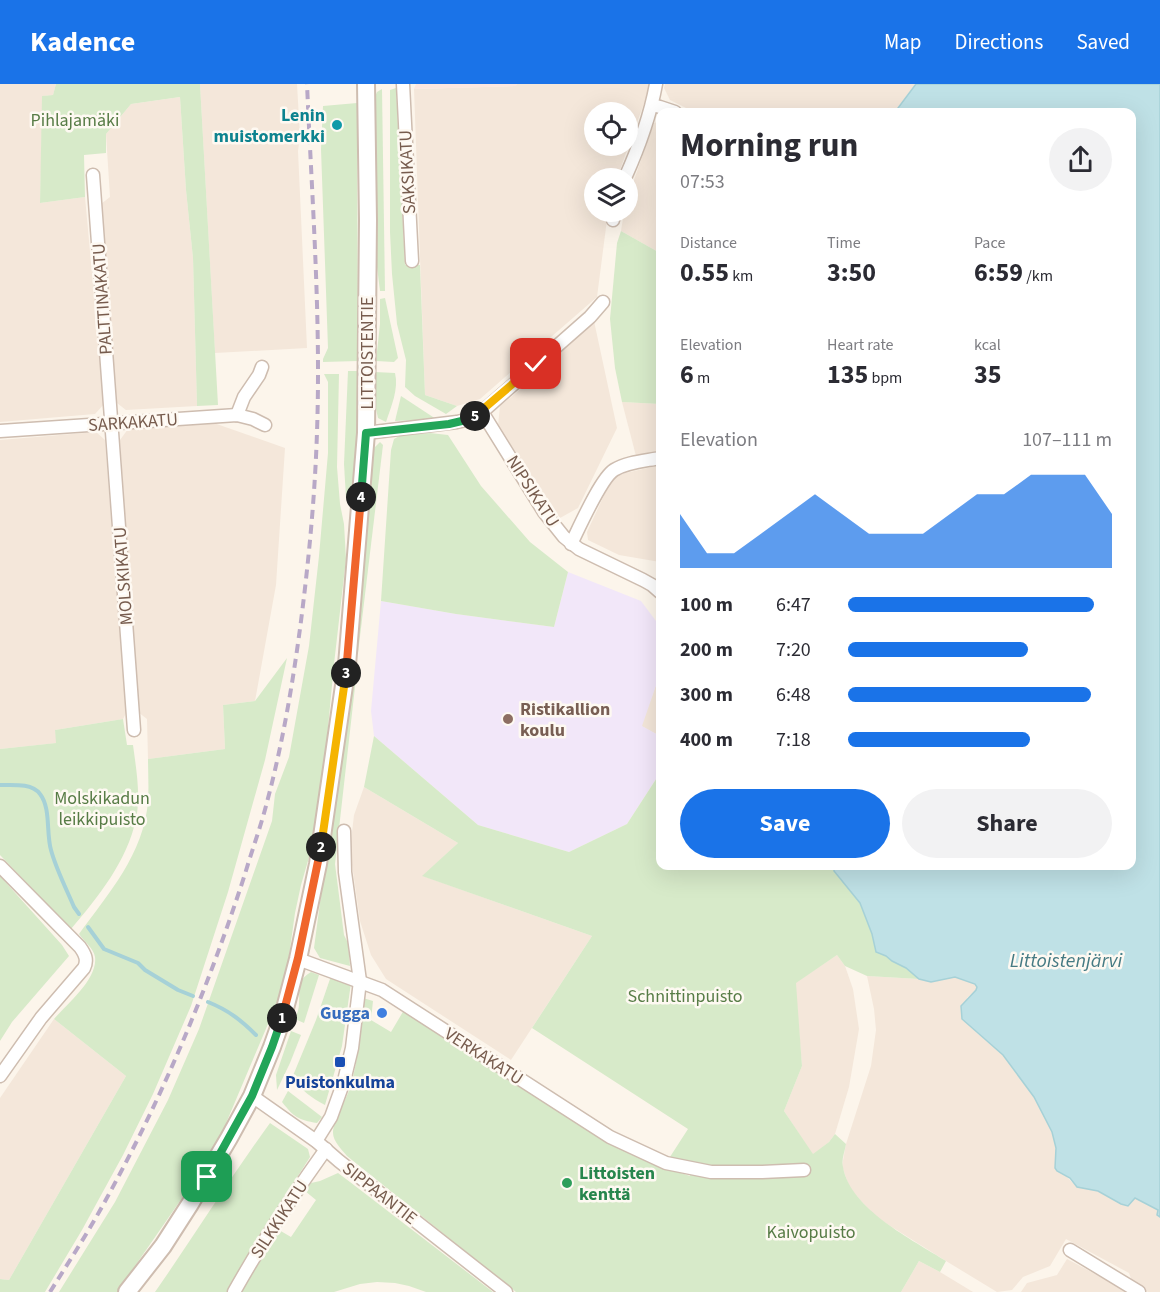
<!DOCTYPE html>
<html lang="en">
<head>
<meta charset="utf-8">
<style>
	body { margin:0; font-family:"Source Sans 3",sans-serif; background:#f2f2f3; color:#2b2b33; height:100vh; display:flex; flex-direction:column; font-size:22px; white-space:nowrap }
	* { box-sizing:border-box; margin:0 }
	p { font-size:20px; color:#7c7c81 }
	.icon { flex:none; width:33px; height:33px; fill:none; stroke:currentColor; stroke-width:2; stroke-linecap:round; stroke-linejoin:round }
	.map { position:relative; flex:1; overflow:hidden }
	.sheet { position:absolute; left:656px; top:24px; width:480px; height:762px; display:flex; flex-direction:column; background:#fff; border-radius:12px; box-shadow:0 6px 24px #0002 }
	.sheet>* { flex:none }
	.controls { position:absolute; left:584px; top:18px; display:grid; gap:12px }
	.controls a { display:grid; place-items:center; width:54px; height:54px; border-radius:50%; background:#fff; box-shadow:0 6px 24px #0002; font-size:30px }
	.pin { position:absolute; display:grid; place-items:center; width:51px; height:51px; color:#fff; margin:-26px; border-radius:12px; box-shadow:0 3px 9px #0006 }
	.km { position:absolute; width:30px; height:30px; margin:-15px; border-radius:50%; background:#222; color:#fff; font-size:16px; line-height:30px; text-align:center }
	.round { display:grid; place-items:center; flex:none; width:63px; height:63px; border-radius:32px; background:#f2f2f3 }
	.summary { display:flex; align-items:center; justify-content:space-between; height:102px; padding:0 24px }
	h1 { font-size:33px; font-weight:700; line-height:45px }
	.figures { display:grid; grid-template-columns:repeat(3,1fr); gap:9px; height:102px; padding:6px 24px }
	.figures div { display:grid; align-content:center }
	.figures b { font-size:26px; font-weight:700 }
	.figures small { font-size:16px; font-weight:400 }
	.figures p { font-size:16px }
	.chart { height:168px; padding:12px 24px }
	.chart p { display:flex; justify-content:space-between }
	.chart svg { width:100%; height:108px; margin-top:6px; fill:#1a73e8; opacity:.7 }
	.primary-button { display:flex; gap:12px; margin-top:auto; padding:12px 24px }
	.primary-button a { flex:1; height:69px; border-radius:36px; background:#1a73e8; color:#fff; font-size:24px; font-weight:700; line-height:69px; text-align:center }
	.primary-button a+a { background:#f2f2f3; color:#2b2b33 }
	ul { padding:0 24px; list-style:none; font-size:20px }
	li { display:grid; grid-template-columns:96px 72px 1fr; align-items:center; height:45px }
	li i { height:15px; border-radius:8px; background:#1a73e8 }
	header { display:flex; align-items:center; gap:36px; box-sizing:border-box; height:84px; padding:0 30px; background:#1a73e8; color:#fff }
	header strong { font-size:28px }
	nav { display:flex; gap:33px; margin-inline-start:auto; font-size:21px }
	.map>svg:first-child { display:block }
	.residential { fill:#f4e7da; fill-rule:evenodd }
	.commercial { fill:#fce7e0 }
	.education { fill:#f2e7f9 }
	.green { fill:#d7eac9 }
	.water { fill:#bfe1e6; stroke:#a6d1d7; stroke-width:1.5 }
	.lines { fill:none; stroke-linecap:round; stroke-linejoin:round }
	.stream { stroke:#a6d1d7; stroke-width:4 }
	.minor-casing { stroke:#cebdb0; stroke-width:15 }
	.tertiary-casing { stroke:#cebdb0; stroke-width:20 }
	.minor { stroke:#fff; stroke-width:12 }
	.tertiary { stroke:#fff; stroke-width:16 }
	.rail { stroke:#b8a8c7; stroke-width:4; stroke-dasharray:9 6; stroke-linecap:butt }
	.split-1-casing { stroke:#fff; stroke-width:12 }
	.split-2-casing { stroke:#fff; stroke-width:12 }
	.split-3-casing { stroke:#fff; stroke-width:12 }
	.split-4-casing { stroke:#fff; stroke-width:12 }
	.split-5-casing { stroke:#fff; stroke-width:12 }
	.split-6-casing { stroke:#fff; stroke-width:12 }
	.split-1 { stroke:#22a559; stroke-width:8 }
	.split-2 { stroke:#f0652b; stroke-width:8 }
	.split-3 { stroke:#f5b400; stroke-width:8 }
	.split-4 { stroke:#f0652b; stroke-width:8 }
	.split-5 { stroke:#22a559; stroke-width:8 }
	.split-6 { stroke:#f5b400; stroke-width:8 }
	.culture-dot { fill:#0f9aa8; stroke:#fef9f2; stroke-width:2 }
	.education-dot { fill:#8d6e63; stroke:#fef9f2; stroke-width:2 }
	.shop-dot { fill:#3f7fe0; stroke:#fef9f2; stroke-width:2 }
	.transit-dot { fill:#1a4fb4; stroke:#fef9f2; stroke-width:2 }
	.leisure-dot { fill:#2e9e5b; stroke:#fef9f2; stroke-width:2 }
	.labels { text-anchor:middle; stroke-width:5; stroke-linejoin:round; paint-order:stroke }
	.culture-label { font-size:18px; font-weight:bold; fill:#0d838f; stroke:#fef9f2; text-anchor:end }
	.park-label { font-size:18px; fill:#577c46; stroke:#fef9f2 }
	.street-label { font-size:18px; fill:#775c4e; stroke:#fef9f2 }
	.education-label { font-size:18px; font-weight:bold; fill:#785e54; stroke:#fef9f2; text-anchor:start }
	.shop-label { font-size:18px; font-weight:bold; fill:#366cbe; stroke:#fef9f2; text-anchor:end }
	.transit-label { font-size:18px; font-weight:bold; fill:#164399; stroke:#fef9f2 }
	.leisure-label { font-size:18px; font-weight:bold; fill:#27864d; stroke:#fef9f2; text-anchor:start }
	.water-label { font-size:20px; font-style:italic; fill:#457a83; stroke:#fef9f2 }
</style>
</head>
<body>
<header>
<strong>Kadence</strong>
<nav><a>Map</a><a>Directions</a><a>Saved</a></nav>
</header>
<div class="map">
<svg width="1160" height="1208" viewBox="0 0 1160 1208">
	<rect width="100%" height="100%" fill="#fcf5eb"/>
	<g class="residential">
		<path d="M0 0H56L53 11 43 12 40 119 85 113 104 320 95 330 0 338Z"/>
		<path d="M200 0H297L300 52 298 67 307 264 215 269Z"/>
		<path d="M517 0H649L646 14 617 94H594V128H608L597 213 480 315 457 322 425 311 414 5 515 2ZM594 28H627V62H594Z"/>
		<path d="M665 0H916L895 28H694L670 16 664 4Z"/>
		<path d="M180 13 186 106 193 174 197 322 126 326 117 319 101 120 110 113 106 50 131 20Z"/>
		<path d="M660 37V169L621 147 624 128H627V116L654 39Z"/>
		<path d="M594 237 617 344 578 424 560 434 498 342 500 322 523 303Z"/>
		<path d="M622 318 660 320V367L636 372Z"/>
		<path d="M211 338 285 364 276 501 255 617 223 621 225 665 148 675 147 635 138 628 120 356 128 345Z"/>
		<path d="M96 348 105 356 126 629 123 635 55 646 57 659 0 665V356Z"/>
		<path d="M660 381V478L619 471 588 456 587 448 613 392Z"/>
		<path d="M660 590V652L641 642Z"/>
		<path d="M364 703 458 759 423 792 592 852 511 976 386 895 371 871 360 837 350 766 354 731Z"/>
		<path d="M837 871 845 882 853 905 859 945 849 1003 835 1050 829 1058 813 1071 784 1027 802 982 795 899Z"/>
		<path d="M867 892 919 895 931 898 955 893 975 899 977 903 976 906 967 914 976 948 1003 971 1034 1013 1052 1048 1056 1064V1084L1057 1087 1065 1091 1077 1103 1098 1107 1121 1120 1135 1114 1158 1126 1157 1131 1160 1134V1208H1148L1133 1200 1129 1189 1066 1155 1050 1182 1023 1193 1012 1206 997 1208 946 1177 876 1133 850 1105 842 1082 846 1060 871 982 876 946 874 925Z"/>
		<path d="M54 935 126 992 9 1196 0 1195V1014Z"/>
		<path d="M1067 1175 1129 1208H1021L1027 1199 1057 1191Z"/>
		<path d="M919 1177 940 1188 973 1208H901Z"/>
	</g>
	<path class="commercial" d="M416 0H517L516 2 414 5Z"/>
	<path class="education" d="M568 488 641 517 656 537 660 590 642 642 660 652V689L627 740 569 768 478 741 374 652 371 627 381 517 456 530 554 543Z"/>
	<g class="green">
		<path d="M56 0H200L218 321 197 322 193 174 186 106 180 13 131 20 106 50V69L84 71 85 113 40 119 42 12 53 11Z"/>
		<path d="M396 4 405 181H420L425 311 457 322 446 330 415 312 405 303 406 276 397 240 392 190 390 148V6Z"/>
		<path d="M382 5 385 207H380L376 175 374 15 377 8Z"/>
		<path d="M357 19 358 277 323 278V275L328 264 321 65 323 22Z"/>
		<path d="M621 147 660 169V320L622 318 615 284 610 235 617 159Z"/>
		<path d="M385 214 398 274 394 278 376 277 380 240V215Z"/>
		<path d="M348 287H358L356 380 349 413 346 414 344 380Z"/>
		<path d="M375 288 395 289C399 305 391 323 386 338L378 334 376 325Z"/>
		<path d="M324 290H339L337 383 340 420 344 440 346 475 334 580 319 739 301 801 295 829 288 879 279 914 224 1044 198 1091 117 1208H59L115 1118 168 1016 199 945 272 737 275 710 289 673 309 562 319 472 328 369V298Z"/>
		<path d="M401 312 436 335 395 337Z"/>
		<path d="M430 349 448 351 481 402 530 458 568 488 554 543 456 530 381 517 391 366 394 355 401 351Z"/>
		<path d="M380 358 383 361 358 569 356 570 355 569 372 369 375 363Z"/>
		<path d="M287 574 265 676 228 808 191 922 153 1010 123 1071 82 1146 45 1208H0V1195L9 1196 126 992 54 935C67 920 98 895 95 873 94 865 84 857 79 850 108 810 144 770 148 717 149 703 148 689 148 675L225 665 223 621 255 617Z"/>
		<path d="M354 590 356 594 335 780 344 851 348 859 350 882 320 874 314 864 338 682Z"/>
		<path d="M123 635 127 661H133C136 684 141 711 136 735 127 777 99 812 71 845L0 771V665L56 659 55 646Z"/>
		<path d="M374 652 478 741 569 768 627 740 660 689V782H834V787L860 819 872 850 876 868 886 872 892 877 906 884 919 895 867 892 845 882 837 871 796 899 802 982 784 1027 813 1070 829 1058 835 1050 846 1060C845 1067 841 1076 843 1083 850 1125 913 1156 946 1177L940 1188 919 1177 901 1208H516L347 1072C342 1066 333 1057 333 1049 333 1036 347 1015 351 1001 359 971 361 945 363 914L373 917 371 936 391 948 404 926 663 1083 690 1092 691 1082 668 1076 688 1045 532 944 592 852 422 792 458 759 364 703Z"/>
		<path d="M0 792 62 861 69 872 12 938 0 957Z"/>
		<path d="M311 888 319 891 304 939 295 935C297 930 299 925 299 920 300 905 296 897 311 888Z"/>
		<path d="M331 892 351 899 342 962 325 1021C311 1014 302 1006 292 994L316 936Z"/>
		<path d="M291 947 301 951 290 979 277 1006 276 991Z"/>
		<path d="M288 1007 322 1033 317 1039C298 1036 294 1033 282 1018Z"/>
		<path d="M270 1039 308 1065 310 1073 261 1150 229 1208H155C194 1152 230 1094 270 1039Z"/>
		<path d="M338 1089 350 1098 493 1208H426L409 1202 395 1199 377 1198 360 1200 334 1208H240L279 1146 291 1153 316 1116 305 1107 311 1099 320 1097Z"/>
	</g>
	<path class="water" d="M916 0H1160V1133L1157 1131 1158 1126 1135 1114 1128 1122 1121 1120 1098 1107 1077 1103 1070 1094 1057 1087 1055 1084 1056 1064 1052 1048 1034 1013 1003 971 962 935 961 922 976 906 977 903 975 900 955 893 931 898 919 895 906 884 892 877 886 872 876 868 872 850 860 819 834 787V782H1131V28H895Z"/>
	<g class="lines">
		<g class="stream">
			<path d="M0 701C13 701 32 699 40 710 51 724 46 749 51 766 56 785 66 804 74 823L79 830"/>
			<path d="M88 843 104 865 138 879 145 886 178 906 193 912"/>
			<path d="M208 918C228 926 241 936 256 951"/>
		</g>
		<g class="minor-casing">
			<g id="minor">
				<path d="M403 0 412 177"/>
				<path d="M652 21 660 23 675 28"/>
				<path d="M93 91 134 646"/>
				<path d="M625 94C639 63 650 33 656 0"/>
				<path d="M613 136 614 128"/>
				<path d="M482 328 544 428 564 453 579 465 643 496 652 501 660 508"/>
				<path d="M237 331 244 313 259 291 262 283"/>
				<path d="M0 347 237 331 253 335 265 341"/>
				<path d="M366 349 457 338 466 336 482 328 590 233 603 218"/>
				<path d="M571 460C579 444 601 394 614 386 627 378 645 377 660 374"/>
				<path d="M0 782 80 863C85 870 88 876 84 884L41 934 0 992"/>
				<path d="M298 875 382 906 610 1053 666 1079 711 1088H762L804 1086"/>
				<path d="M252 1012 316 1057 339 1077 506 1208"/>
				<path d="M316 1057 331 1033 344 997 352 964 360 897 345 788 344 747"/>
				<path d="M1070 1166 1139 1208"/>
				<path d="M234 1208C262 1158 293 1111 326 1065"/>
			</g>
		</g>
		<g class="tertiary-casing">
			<path id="tertiary" d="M127 1208 163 1162 190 1120 229 1054 252 1012 272 963 283 932 298 875 318 780 347 581 366 349 368 136 366 0"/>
		</g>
		<use href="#minor" class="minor"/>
		<use href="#tertiary" class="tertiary"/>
		<path class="rail" d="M50 1208C70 1176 91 1144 109 1110 165 1008 209 901 245 790 252 766 261 742 267 718 283 658 293 598 301 537 309 474 315 411 317 348 321 232 312 116 307 0"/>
	</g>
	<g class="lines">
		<g class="split-1-casing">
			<path id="split-1" d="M207 1093 252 1012 272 963 282 934"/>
		</g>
		<g class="split-2-casing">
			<path id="split-2" d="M282 934 298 874 321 763"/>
		</g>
		<g class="split-3-casing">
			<path id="split-3" d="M321 763 346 589"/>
		</g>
		<g class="split-4-casing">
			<path id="split-4" d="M346 589 361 413"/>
		</g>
		<g class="split-5-casing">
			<path id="split-5" d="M361 413 366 349 449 340 466 336 475 332"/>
		</g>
		<g class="split-6-casing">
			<path id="split-6" d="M475 332 536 280"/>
		</g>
		<use href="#split-1" class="split-1"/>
		<use href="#split-2" class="split-2"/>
		<use href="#split-3" class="split-3"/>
		<use href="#split-4" class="split-4"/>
		<use href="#split-5" class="split-5"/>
		<use href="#split-6" class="split-6"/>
	</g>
	<circle class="culture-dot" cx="337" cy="41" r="6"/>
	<circle class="education-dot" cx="508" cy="635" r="6"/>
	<circle class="shop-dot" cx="382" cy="929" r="6"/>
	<rect class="transit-dot" x="334" y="972" width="12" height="12" rx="3"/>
	<circle class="leisure-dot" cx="567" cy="1099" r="6"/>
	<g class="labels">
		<g class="culture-label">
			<text x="325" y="37">Lenin<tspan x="325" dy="21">muistomerkki</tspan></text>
		</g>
		<g class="park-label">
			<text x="75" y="42">Pihlajamäki</text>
			<text x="102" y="720">Molskikadun<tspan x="102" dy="21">leikkipuisto</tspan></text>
			<text x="685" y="918">Schnittinpuisto</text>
			<text x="811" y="1154">Kaivopuisto</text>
		</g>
		<g class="street-label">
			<text transform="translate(407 88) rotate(-93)" y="6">SAKSIKATU</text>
			<text transform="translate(102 215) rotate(-94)" y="6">PALTTINAKATU</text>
			<text transform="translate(367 269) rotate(-90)" y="6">LITTOISTENTIE</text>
			<text transform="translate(133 338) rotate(-4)" y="6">SARKAKATU</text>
			<text transform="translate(533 407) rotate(57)" y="6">NIPSIKATU</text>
			<text transform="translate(123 492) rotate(-94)" y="6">MOLSKIKATU</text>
			<text transform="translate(484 972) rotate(33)" y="6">VERKAKATU</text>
			<text transform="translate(380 1109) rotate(38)" y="6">SIPPAANTIE</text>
			<text transform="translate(279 1135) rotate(-57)" y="6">SILKKIKATU</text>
		</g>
		<g class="education-label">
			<text x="520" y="631">Ristikallion<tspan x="520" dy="21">koulu</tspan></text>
		</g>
		<g class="shop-label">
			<text x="370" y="935">Gugga</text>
		</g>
		<g class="transit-label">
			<text x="340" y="1004">Puistonkulma</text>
		</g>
		<g class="leisure-label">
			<text x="579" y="1095">Littoisten<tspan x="579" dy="21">kenttä</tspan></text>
		</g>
		<g class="water-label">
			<text x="1066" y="883">Littoistenjärvi</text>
		</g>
	</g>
</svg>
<div class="controls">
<a><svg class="icon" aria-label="locate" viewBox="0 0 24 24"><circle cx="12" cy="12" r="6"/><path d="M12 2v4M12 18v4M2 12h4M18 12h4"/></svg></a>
<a><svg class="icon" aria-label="layers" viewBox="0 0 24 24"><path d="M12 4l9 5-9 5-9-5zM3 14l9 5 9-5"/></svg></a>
</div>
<div class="pin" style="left:207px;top:1093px;background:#1e9e55"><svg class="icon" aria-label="arrive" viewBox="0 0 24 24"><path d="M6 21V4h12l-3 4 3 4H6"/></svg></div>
<div class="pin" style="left:536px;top:280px;background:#d93025"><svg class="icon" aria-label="check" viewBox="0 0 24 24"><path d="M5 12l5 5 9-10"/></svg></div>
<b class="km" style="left:282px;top:934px">1</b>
<b class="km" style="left:321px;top:763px">2</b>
<b class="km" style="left:346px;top:589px">3</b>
<b class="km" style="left:361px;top:413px">4</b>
<b class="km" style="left:475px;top:332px">5</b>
<section class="sheet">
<div class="summary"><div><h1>Morning run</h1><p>07:53</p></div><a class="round"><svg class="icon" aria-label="share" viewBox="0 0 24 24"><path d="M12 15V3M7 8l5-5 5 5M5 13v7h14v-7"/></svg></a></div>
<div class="figures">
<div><p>Distance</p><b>0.55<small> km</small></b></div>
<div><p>Time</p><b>3:50</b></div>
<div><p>Pace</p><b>6:59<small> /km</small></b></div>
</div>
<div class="figures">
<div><p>Elevation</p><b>6<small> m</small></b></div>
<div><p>Heart rate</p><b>135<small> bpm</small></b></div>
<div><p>kcal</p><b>35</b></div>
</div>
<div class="chart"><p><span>Elevation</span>107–111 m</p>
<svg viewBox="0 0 160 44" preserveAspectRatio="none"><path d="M0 44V22L10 38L20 38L30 30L40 22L50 14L60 22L70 30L80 30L90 30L100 22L110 14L120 14L130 6L140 6L150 6L160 22V44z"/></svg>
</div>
<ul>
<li><b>100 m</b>6:47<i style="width:93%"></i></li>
<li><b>200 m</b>7:20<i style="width:68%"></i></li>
<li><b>300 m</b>6:48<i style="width:92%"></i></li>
<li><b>400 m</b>7:18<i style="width:69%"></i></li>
</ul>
<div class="primary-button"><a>Save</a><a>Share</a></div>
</section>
</div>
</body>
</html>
